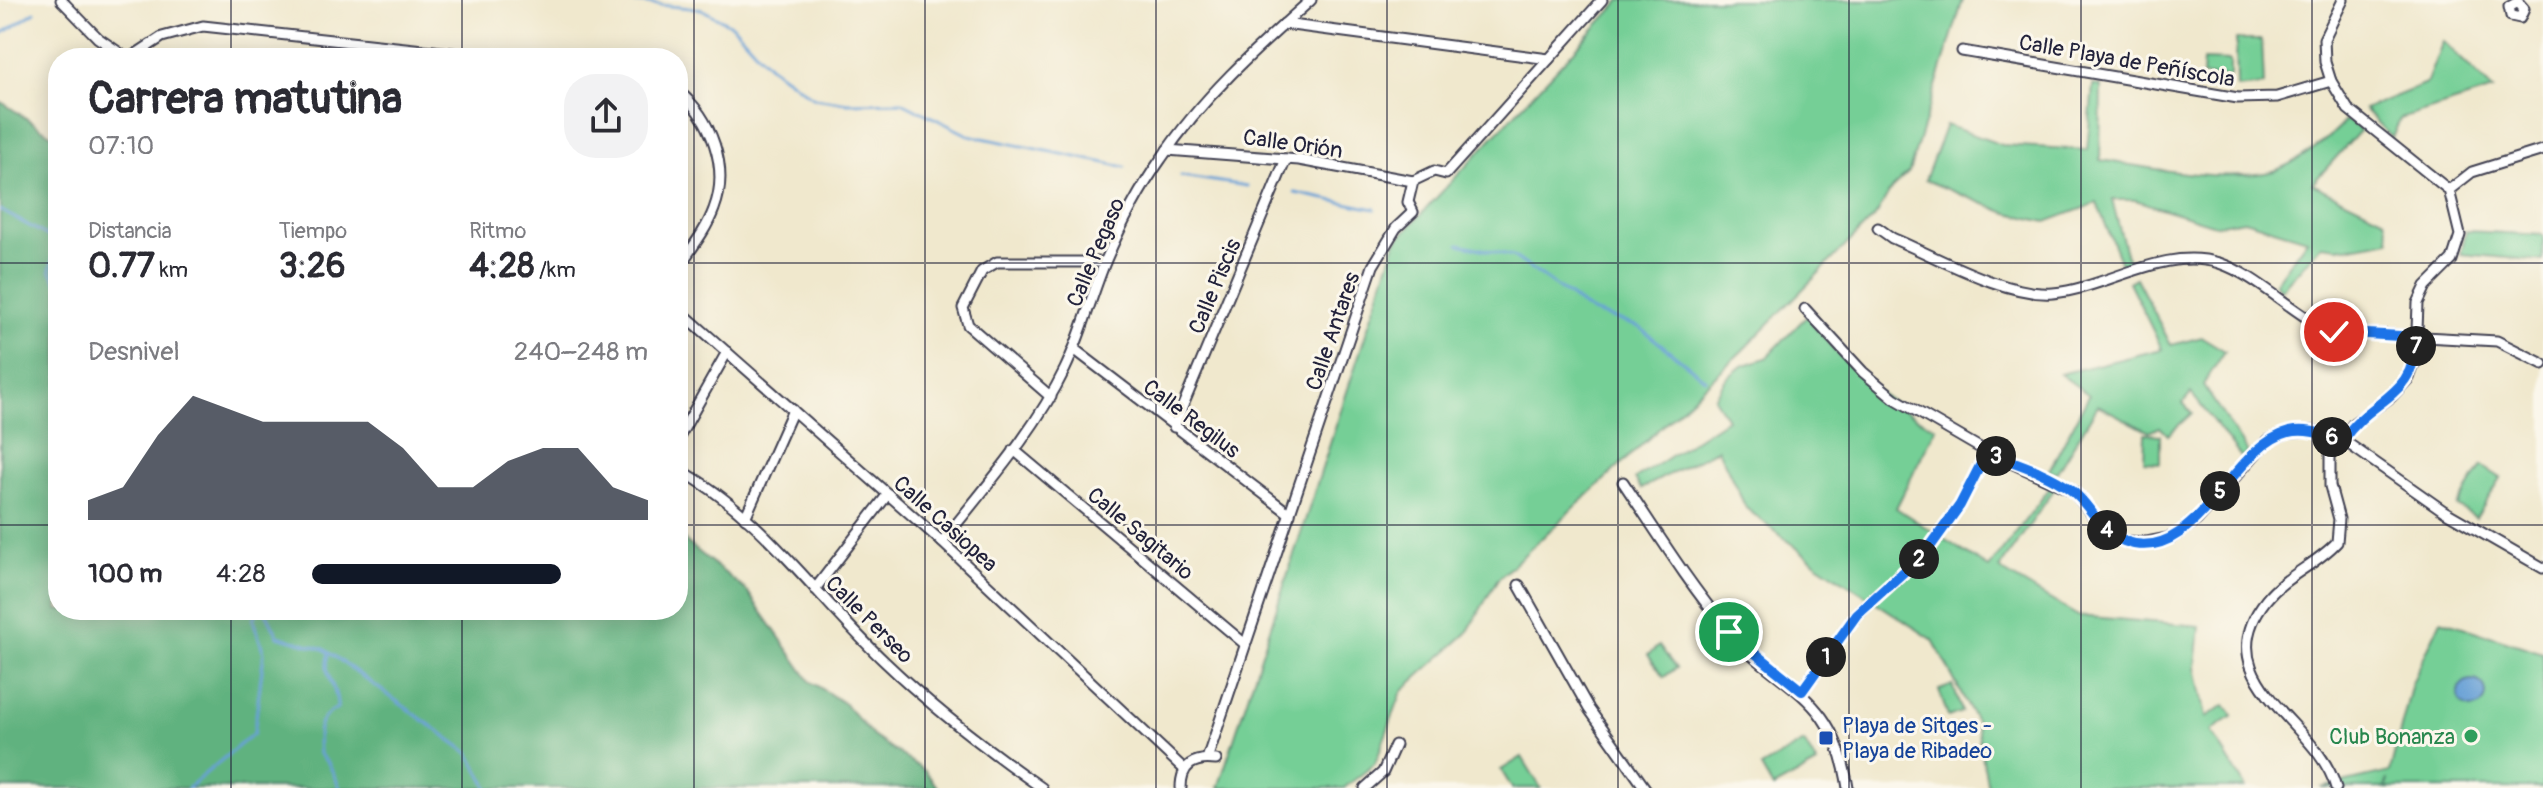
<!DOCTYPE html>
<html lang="es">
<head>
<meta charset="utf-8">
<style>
	body { margin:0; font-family:Pangolin,sans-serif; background:#f2f2f3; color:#2b2b33; height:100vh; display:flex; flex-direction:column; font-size:30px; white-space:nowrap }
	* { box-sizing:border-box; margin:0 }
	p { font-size:26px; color:#7c7c81 }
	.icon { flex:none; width:44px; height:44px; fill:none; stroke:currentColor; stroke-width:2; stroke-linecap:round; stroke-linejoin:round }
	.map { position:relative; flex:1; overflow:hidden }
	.side { position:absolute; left:48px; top:48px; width:640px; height:572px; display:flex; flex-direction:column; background:#fff; border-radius:32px; box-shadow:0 4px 20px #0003 }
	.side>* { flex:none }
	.pin { position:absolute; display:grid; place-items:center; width:68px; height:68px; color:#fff; margin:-34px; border:4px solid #fff; border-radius:50%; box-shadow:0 2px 8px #0007 }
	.km { position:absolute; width:40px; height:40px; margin:-20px; border-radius:50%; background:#222; color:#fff; font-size:22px; line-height:40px; text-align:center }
	.round { display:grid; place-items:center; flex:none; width:84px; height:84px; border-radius:32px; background:#f2f2f3 }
	.overview { display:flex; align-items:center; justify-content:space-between; height:136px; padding:0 40px }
	h1 { font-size:44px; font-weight:700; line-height:60px }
	.metrics { display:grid; grid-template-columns:repeat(3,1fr); gap:12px; height:136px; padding:8px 40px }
	.metrics div { display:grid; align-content:center }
	.metrics b { font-size:34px; font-weight:700 }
	.metrics small { font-size:22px; font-weight:400 }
	.metrics p { font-size:22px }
	.chart { height:224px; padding:16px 40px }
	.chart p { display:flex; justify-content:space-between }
	.chart svg { width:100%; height:144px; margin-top:8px; fill:#111827; opacity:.7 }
	ul { padding:0 40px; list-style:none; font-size:26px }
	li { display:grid; grid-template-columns:128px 96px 1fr; align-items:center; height:60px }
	li i { height:20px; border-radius:10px; background:#111827 }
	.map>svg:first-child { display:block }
	.green { fill:#75cf96; stroke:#4c7868; stroke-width:2 }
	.forest { fill:#60b27f; stroke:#416a5d; stroke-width:2 }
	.water { fill:#68a0d6; stroke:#456188; stroke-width:2 }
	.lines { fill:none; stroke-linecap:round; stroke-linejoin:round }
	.stream { stroke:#68a0d6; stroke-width:3 }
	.minor-casing { stroke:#414051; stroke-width:13 }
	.minor { stroke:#fff; stroke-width:9 }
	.route-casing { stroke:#fff; stroke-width:16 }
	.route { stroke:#1a73e8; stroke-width:10 }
	.grid { fill:none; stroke:#22223b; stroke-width:2; stroke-opacity:0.55 }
	.leisure-dot { fill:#2e9e5b; stroke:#fbf7ec; stroke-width:3 }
	.transit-dot { fill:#1a4fb4; stroke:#fbf7ec; stroke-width:3 }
	.labels { text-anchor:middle; stroke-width:6; stroke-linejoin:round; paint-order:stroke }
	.street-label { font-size:22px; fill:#22223b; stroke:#fbf7ec }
	.transit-label { font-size:22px; fill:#164399; stroke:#fbf7ec; text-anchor:start }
	.leisure-label { font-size:22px; fill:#27864d; stroke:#fbf7ec; text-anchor:end }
</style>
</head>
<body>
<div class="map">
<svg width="2543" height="788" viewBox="0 0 2543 788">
	<rect width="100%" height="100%" fill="#fbf7ec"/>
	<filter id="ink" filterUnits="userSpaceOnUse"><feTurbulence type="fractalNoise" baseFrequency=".0125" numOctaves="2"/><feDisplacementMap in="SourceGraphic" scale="16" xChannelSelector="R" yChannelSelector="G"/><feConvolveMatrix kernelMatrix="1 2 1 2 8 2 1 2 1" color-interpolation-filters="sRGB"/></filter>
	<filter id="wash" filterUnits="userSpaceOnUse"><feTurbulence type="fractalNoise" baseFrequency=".006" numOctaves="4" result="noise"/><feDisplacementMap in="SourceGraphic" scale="32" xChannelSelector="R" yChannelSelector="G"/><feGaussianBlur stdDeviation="1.8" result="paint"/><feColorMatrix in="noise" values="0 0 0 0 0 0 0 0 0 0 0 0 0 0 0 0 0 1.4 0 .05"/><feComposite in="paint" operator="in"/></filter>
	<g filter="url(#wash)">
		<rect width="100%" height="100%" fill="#f0e8cd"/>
		<g class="green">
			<path d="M1621 0H1963L1909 172 1891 189 1877 214 1742 351 1497 580 1467 633 1402 691 1375 764 1344 788H1218L1396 241Z"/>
			<path d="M2236 40H2262L2264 85 2237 88Z"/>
			<path d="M2443 41 2493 90 2400 119 2392 138 2364 109 2426 84Z"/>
			<path d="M2203 60 2230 61V77L2202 76Z"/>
			<path d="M2093 85 2101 86 2100 160C2153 168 2211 181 2265 173 2290 169 2330 139 2346 120L2361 130 2312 184 2385 219 2390 240 2346 248 2321 245 2281 290 2275 283 2307 239 2244 220 2215 225 2135 200H2112L2129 265 2122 266 2097 203 2046 222 2004 212 1925 180 1946 125 2002 145 2087 150Z"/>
			<path d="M2466 231 2543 235V261L2461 254Z"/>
			<path d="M2136 278 2171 345 2202 337 2225 351 2203 385 2248 453 2241 457 2191 393 2183 403 2192 413 2168 435 2160 427 2149 432 2098 405 2057 472H2048L2089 395 2060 374 2162 349 2129 282Z"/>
			<path d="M1807 316C1843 364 1882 402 1936 428L1896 508 1989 568 2052 485 2056 487 1999 569 2078 616 2200 626 2196 667 2206 717 2225 705 2233 716 2211 731 2246 788H1988L1976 721 1933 640 1816 563 1746 508 1718 449 1641 489 1635 479 1727 419 1714 398 1726 379 1742 366 1766 358Z"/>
			<path d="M2145 434 2160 435V463L2144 462Z"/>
			<path d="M2482 466 2501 478 2476 518 2457 506Z"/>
			<path d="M2441 620 2543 653V788H2386L2388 779 2385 788H2321L2390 772 2412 683Z"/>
			<path d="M1659 646 1676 668 1664 677 1648 655Z"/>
			<path d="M1953 685 1962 712 1948 717 1939 690Z"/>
			<path d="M1804 742 1817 764 1773 788 1761 767Z"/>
			<path d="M1522 757 1541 788H1512L1501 770Z"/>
		</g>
		<path class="forest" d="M0 101 58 139V610H678V535L747 591 810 681 845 704 873 736 925 771 938 788H0Z"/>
		<circle class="water" cx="2472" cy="694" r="14"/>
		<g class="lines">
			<g class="stream">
				<path d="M607 0 701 9 733 26 769 66 814 98 848 103 902 102 968 135 1125 167"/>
				<path d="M0 35 35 12"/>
				<path d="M1181 176 1247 186"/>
				<path d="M1295 193 1375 209"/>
				<path d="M0 210 57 241 50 270 58 284"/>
				<path d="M1459 244 1513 256 1592 312 1639 327 1705 379"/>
				<path d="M265 610 278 636 324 649 469 753 488 788"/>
				<path d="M329 653C321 675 339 688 337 708 316 719 317 731 319 754L329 764 340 788"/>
				<path d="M188 788 254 733 264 653 253 620 258 610"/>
			</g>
		</g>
	</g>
	<g filter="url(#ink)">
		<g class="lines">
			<g class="minor-casing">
				<g id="minor">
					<path d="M61 0 98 38 127 58"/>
					<path d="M2518 2 2524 9 2520 18 2511 16 2509 7Z"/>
					<path d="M1284 24 1549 59"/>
					<path d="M1962 51 2238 98 2277 97 2331 81"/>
					<path d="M130 58 162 37 203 26 497 58"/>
					<path d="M678 91C711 117 730 168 714 209 706 231 690 250 678 268"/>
					<path d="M1167 150 1299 160 1413 181"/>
					<path d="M2449 190 2472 172 2543 150"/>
					<path d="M1878 228 1892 238C1935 256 2006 297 2053 293 2108 288 2163 246 2219 263 2261 277 2292 315 2334 332L2497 341 2543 364"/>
					<path d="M678 309 942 542 1184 769"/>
					<path d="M1805 309 1863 372 1894 398 1987 452 2073 491 2099 523 2124 541 2147 542 2173 537 2197 520 2267 441 2289 432 2313 431 2343 440 2444 511 2543 568"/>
					<path d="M1074 349 1290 514"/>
					<path d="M1051 397 968 325 963 308 982 271 997 262H1105"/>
					<path d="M1174 427 1286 159"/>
					<path d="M678 439 727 352"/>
					<path d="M1014 450 1245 644"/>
					<path d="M678 469C761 513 817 598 884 661 933 708 986 749 1042 788"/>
					<path d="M1623 482C1656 531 1688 583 1726 628 1780 692 1833 689 1848 788"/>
					<path d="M745 518 793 410"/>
					<path d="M942 542C986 486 1034 433 1065 369 1082 334 1091 296 1106 260 1121 225 1139 190 1161 159 1202 97 1256 49 1311 0"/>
					<path d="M1519 585 1589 709 1645 788"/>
					<path d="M815 589 888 494"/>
					<path d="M1802 691 1857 614 1927 551 1960 505 1987 452"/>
					<path d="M1207 759 1373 266 1396 228 1413 212 1408 202 1413 181 1434 171 1446 174 1602 0"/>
					<path d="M1181 788C1181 765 1194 757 1216 760"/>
					<path d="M1365 788 1383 772 1395 745"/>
					<path d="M2336 788C2319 722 2203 680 2266 600 2285 576 2316 565 2337 542L2339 519 2330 486V455L2354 423 2391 397 2409 378 2416 359 2418 303 2426 286 2452 260 2460 235 2449 190 2348 109 2331 81 2325 62 2324 39 2343 0"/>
				</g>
			</g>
			<use href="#minor" class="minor"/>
		</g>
	</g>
	<g class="lines" filter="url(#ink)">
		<g class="route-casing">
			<path id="route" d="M1729 632 1802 691 1857 614 1927 551 1960 505 1987 452C2015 463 2047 472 2071 490 2091 505 2099 531 2124 541 2195 568 2231 446 2289 432 2308 428 2325 435 2343 440 2372 396 2416 399 2416 337L2334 332"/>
		</g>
		<use href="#route" class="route"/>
	</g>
	<path class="grid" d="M231 0V58M462 0V58M694 0V788M925 0V788M1156 0V788M1387 0V788M1618 0V788M1849 0V788M2081 0V788M2312 0V788M0 263H58M678 263H2543M0 525H58M678 525H2543M231 610V788M462 610V788"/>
	<circle class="leisure-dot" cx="2471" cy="736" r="8"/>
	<rect class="transit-dot" x="1818" y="730" width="16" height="16" rx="4"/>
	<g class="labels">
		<g class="street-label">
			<text transform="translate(2127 60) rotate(10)" y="8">Calle Playa de Peñíscola</text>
			<text transform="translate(1293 143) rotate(8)" y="8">Calle Orión</text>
			<text transform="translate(1095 252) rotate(-67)" y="8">Calle Pegaso</text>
			<text transform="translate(1214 286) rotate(-67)" y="8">Calle Piscis</text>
			<text transform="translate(1332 331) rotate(-71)" y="8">Calle Antares</text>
			<text transform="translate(1192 418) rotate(37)" y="8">Calle Regilus</text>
			<text transform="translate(946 523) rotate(42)" y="8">Calle Casiopea</text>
			<text transform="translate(1141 533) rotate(40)" y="8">Calle Sagitario</text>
			<text transform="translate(870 619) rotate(45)" y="8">Calle Perseo</text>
		</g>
		<g class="transit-label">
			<text x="1842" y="733">Playa de Sitges -<tspan x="1842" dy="25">Playa de Ribadeo</tspan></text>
		</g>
		<g class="leisure-label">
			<text x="2455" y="744">Club Bonanza</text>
		</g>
	</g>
</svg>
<div class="pin" style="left:1729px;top:632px;background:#1e9e55"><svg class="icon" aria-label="arrive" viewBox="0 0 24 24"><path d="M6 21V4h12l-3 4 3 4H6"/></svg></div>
<div class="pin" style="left:2334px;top:332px;background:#d93025"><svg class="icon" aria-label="check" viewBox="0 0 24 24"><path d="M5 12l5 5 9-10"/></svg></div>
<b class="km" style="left:1826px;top:657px">1</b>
<b class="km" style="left:1919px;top:559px">2</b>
<b class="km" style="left:1996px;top:456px">3</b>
<b class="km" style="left:2107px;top:530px">4</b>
<b class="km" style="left:2220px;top:491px">5</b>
<b class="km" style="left:2332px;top:437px">6</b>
<b class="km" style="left:2416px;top:346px">7</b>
<section class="side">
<div class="overview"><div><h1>Carrera matutina</h1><p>07:10</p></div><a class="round"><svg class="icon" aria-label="share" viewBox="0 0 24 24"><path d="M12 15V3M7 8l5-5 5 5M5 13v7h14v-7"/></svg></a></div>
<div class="metrics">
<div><p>Distancia</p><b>0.77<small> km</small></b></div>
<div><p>Tiempo</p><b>3:26</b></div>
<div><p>Ritmo</p><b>4:28<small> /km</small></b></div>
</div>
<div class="chart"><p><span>Desnivel</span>240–248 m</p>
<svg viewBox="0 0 160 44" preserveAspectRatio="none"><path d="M0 44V38L10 34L20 18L30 6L40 10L50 14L60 14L70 14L80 14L90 22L100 34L110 34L120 26L130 22L140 22L150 34L160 38V44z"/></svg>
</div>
<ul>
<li><b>100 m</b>4:28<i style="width:74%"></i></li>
</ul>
</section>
</div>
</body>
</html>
